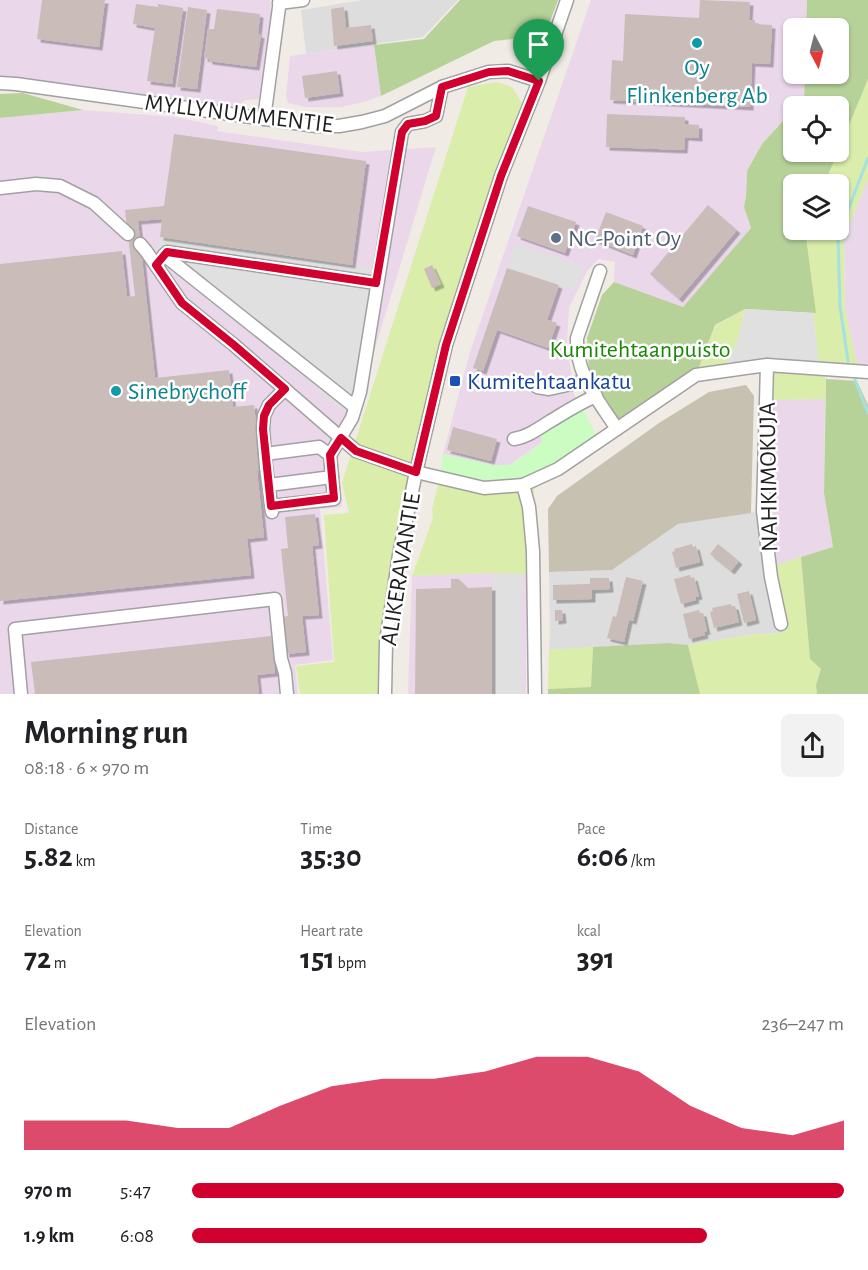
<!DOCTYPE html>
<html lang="en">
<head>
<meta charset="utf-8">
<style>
	body { margin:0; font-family:"Alegreya Sans",sans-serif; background:#f2f2f2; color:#202124; height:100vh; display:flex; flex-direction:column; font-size:22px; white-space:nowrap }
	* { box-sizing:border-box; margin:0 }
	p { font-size:20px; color:#757577 }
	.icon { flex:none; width:33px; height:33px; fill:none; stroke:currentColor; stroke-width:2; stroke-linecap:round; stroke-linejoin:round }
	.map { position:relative; height:694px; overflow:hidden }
	.side { display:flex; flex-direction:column; background:#fff; flex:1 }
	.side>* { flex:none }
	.needle { width:39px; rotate:173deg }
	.tools { position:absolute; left:783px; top:18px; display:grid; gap:12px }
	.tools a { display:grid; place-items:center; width:66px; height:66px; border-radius:9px; background:#fff; box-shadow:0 2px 4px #0004; font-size:30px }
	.pin { position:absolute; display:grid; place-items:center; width:51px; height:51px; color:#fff; margin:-62px -26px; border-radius:50% 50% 50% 0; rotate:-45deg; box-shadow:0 0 6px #0007 }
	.pin .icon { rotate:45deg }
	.round { display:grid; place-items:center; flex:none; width:63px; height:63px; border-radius:9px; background:#f2f2f2 }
	.head { display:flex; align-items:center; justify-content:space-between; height:102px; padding:0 24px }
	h1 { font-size:33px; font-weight:700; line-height:45px }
	.metrics { display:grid; grid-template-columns:repeat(3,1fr); gap:9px; height:102px; padding:6px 24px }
	.metrics div { display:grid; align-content:center }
	.metrics b { font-size:30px; font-weight:700 }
	.metrics small { font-size:16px; font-weight:400 }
	.metrics p { font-size:16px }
	.chart { height:168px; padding:12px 24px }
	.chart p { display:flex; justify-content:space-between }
	.chart svg { width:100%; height:108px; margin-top:6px; fill:#d0002f; opacity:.7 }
	ul { padding:0 24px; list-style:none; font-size:20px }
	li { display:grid; grid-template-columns:96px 72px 1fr; align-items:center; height:45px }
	li i { height:15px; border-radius:8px; background:#d0002f }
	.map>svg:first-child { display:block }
	.residential { fill:#dedddd }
	.industrial { fill:#ead8ea }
	.construction { fill:#c6c1b1 }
	.grass { fill:#daedaa }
	.forest { fill:#b7d299 }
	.park { fill:#cbfcc2 }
	.parking { fill:#e0e0e0 }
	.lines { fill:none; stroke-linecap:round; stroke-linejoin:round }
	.stream { stroke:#a5e1e1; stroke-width:3 }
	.building { fill:#c9bcb9; filter:url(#shadow) }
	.minor-casing { stroke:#a1a1a1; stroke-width:15 }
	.minor { stroke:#fff; stroke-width:12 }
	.route-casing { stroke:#fff; stroke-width:12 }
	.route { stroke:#d0002f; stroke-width:8 }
	.culture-dot { fill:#0f9aa8; stroke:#fff; stroke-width:2 }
	.service-dot { fill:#5c6f8a; stroke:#fff; stroke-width:2 }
	.transit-dot { fill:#1a4fb4; stroke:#fff; stroke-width:2 }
	.labels { text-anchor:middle; stroke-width:5; stroke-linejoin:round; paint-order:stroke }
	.culture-label { font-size:24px; fill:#0d838f; stroke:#fff }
	.street-label { font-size:24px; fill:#202020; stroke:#fff }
	.service-label { font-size:24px; fill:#4e5e75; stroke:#fff; text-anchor:start }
	.park-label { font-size:24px; fill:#198606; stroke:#fff }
	.transit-label { font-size:24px; fill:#164399; stroke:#fff; text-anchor:start }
</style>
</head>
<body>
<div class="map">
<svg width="868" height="694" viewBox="0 0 868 694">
	<defs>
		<filter id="shadow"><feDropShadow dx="3.5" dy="3.5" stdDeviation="0" flood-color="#0004"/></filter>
	</defs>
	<rect width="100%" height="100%" fill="#f1ebe6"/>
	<g class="residential">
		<path d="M363 0H458L423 37 306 54 301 10Z"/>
		<path d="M763 511 783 633 756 634 688 645 668 643 549 650 550 635 549 572 612 570 678 524Z"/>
	</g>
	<g class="industrial">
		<path d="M0 0H270L271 14 259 99 245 100 236 108 0 76Z"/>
		<path d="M591 0H807L806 28H794V74H805L804 99 797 106H794L793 110 762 144 747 171 746 196 744 207 751 228 683 307 614 282 615 262 599 259 587 271 569 308 567 342 574 395 582 407 542 442 510 465H494L443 454 470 352Z"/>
		<path d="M374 45 381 96 364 102 341 107H305L288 103 286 96 290 56Z"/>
		<path d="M83 110 175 117 218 126 217 131 362 152 436 147 351 428 338 460 342 507 320 509 333 660 295 665 298 694H0V118Z"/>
		<path d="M868 179V363L858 368 845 309 844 239Z"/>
		<path d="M825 399 824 493 833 547 770 567 768 510 771 400Z"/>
		<path d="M492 573 526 574V694H408L412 576Z"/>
	</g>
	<path class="construction" d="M746 385 754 396 751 513 678 524 612 570 549 572 548 509 557 496 659 423 709 392Z"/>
	<g class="grass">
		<path d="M868 79V179L844 239 845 309 858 368 819 365 804 231 805 230H838V184H824Z"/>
		<path d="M497 82 512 87 522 103 495 176 446 345 395 578 385 694H300L296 666 334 662 324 515 349 513 342 483 468 87Z"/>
		<path d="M745 309 738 340 728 362 696 375 715 326Z"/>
		<path d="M769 368 822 373 826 379 825 399 771 400Z"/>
		<path d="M440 478 537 479 533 496 534 513H523L527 550 526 574 492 573 412 576 433 518 432 509Z"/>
		<path d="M801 557 810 659 821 669 816 685 817 694H700L688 645 756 634 783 633 770 567Z"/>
		<path d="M593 647 591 687 548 689 549 650Z"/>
	</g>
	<g class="forest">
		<path d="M460 0H558L542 43 523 38 494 41 381 96 374 45 424 39Z"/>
		<path d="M807 0H868V79L839 149 838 106H797L804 99 805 74H838V28H806Z"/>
		<path d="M23 93 83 110 0 118V94Z"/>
		<path d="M793 110 794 152H838L824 184H794V230H805L816 313 745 309 715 325 696 375 617 429 589 374 587 338 602 295 614 282 683 307 751 228 744 207 746 196 747 171 762 144Z"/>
		<path d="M826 379 857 381 868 405V694H817L816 685 821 669 810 659 801 557 833 547 824 493Z"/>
		<path d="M668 643 688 645 700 694H548V689L591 687 593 647Z"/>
	</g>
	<path class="park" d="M582 407 599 441 523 485 484 488 440 478 443 454 494 465H510L542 443 540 433Z"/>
	<g class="parking">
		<path d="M160 237 379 269 356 422 158 252Z"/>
		<path d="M516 243 583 267 575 290 507 268Z"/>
		<path d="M745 309 813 313 819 365 728 362 738 340Z"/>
		<path d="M492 573 523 574 521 611 522 694H492Z"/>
	</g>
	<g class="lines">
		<g class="stream">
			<path d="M848 361 840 306 838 236 868 158"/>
			<path d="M855 380 868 413"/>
		</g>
	</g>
	<g class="building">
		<path d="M42 0H105L99 47 37 39Z"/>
		<path d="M700 0 750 2 749 20H755V24L772 25 770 64 752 63 750 107 610 100 612 60 623 61 625 14 699 18Z"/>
		<path d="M136 4 158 7V4L183 8 172 84 147 81 155 28 133 24Z"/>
		<path d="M188 7 207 10 197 89 177 87Z"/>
		<path d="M344 7 346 28 371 25 373 41 334 46 331 9Z"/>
		<path d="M217 9 260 14 258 34 261 35 256 67 209 61V59L204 58 208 29H214Z"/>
		<path d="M337 71 340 93 305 98 302 76Z"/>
		<path d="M607 114 685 117V124L699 125V138L685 137 684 150 606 147Z"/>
		<path d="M174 134 366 161 352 265 160 237 162 219 138 221 155 378 229 370 233 407 254 405 261 471H257L264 537 247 539 251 575 0 601V264L122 251 127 297 135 296 125 210 164 206Z"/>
		<path d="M708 205 737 230 679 299 650 274Z"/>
		<path d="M528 206 576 222 565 253 517 236Z"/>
		<path d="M606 212 643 226 633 255 595 240Z"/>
		<path d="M432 265 441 284 432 288 424 269Z"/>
		<path d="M507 268 559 285 547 320 557 323 548 348 497 330 483 371 473 368Z"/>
		<path d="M453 427 497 439 491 461 447 450Z"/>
		<path d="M315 514 319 545 312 546 319 615 302 616 306 652 286 654 282 617 288 616 281 549 288 548 285 517Z"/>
		<path d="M692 544 693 547 696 546 700 562 676 568 672 552 675 551 674 549Z"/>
		<path d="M718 544 739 561 731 571 710 554Z"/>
		<path d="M690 575 691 578 694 577 699 596 695 597 696 600 681 604 674 579Z"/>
		<path d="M626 577 643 581 633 621 629 620 624 642 607 638 613 616 616 617Z"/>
		<path d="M590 578H609L610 589 592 590V599L553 600V585L590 584Z"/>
		<path d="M451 579H459L467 588 492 587V694H415L416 589 451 588Z"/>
		<path d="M749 591 756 620 744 623 737 594Z"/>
		<path d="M731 604V606H735L739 622 714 628 710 612 713 611 712 608Z"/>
		<path d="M555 610H562L563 620 555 621Z"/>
		<path d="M699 610 700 613H703L707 631 704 632 705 635 689 639 683 614Z"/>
		<path d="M271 636 275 673 257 675 259 694H35L31 662Z"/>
	</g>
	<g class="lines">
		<g class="minor-casing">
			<g id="minor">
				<path d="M279 3 303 0"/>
				<path d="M0 83 16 84 316 126H339L362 122 385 116 442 87 489 72 508 71 539 81"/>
				<path d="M264 119 280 0"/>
				<path d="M0 188 36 184 60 186 94 203 128 234"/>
				<path d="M140 244 146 251 182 303 234 345 356 451 416 472 484 488 523 485 558 469 696 375 767 365 868 372"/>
				<path d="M164 255 355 407"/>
				<path d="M163 257 167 252 376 283"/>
				<path d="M600 271 577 338C575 374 599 401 617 429"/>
				<path d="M767 365 763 511 771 577 781 624"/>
				<path d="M537 387 549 389 585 381"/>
				<path d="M514 439C527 437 538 429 549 422 564 413 579 403 596 396"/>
				<path d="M265 454 319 447 330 455"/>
				<path d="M269 485 332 477"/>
				<path d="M523 485 529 507 533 551 535 694"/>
				<path d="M271 506 334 499 330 455 352 418 360 392 402 132 408 124 425 121 436 116 442 87"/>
				<path d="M272 512 266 467 263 429 264 416 269 405 285 389"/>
				<path d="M21 694 15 629 275 599 281 659 285 673 287 694"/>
				<path d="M385 694 386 642 399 555 416 472 446 345 501 176 539 81 567 0"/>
			</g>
		</g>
		<use href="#minor" class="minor"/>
	</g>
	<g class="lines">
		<g class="route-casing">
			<path id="route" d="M508 71 539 81 501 176 446 345 416 472 356 451 341 438 330 455 334 498 271 506 263 429 264 416 269 405 285 389 234 345 182 303 156 265 167 252 376 283 402 132 408 124 425 121 436 116 442 87 489 72Z"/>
		</g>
		<use href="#route" class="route"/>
	</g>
	<g class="culture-dot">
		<circle cx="697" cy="43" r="6"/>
		<circle cx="116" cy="391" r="6"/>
	</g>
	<circle class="service-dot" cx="556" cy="238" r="6"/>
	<rect class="transit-dot" x="449" y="375" width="12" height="12" rx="3"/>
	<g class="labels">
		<g class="culture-label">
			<text x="697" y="75">Oy<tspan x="697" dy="28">Flinkenberg Ab</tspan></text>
			<text x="128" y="399" text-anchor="start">Sinebrychoff</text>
		</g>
		<g class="street-label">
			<text transform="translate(239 113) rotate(7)" y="8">MYLLYNUMMENTIE</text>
			<text transform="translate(768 477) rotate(-91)" y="8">NAHKIMOKUJA</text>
			<text transform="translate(400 569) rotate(-81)" y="8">ALIKERAVANTIE</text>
		</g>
		<g class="service-label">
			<text x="568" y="246">NC-Point Oy</text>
		</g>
		<g class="park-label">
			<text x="640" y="357">Kumitehtaanpuisto</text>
		</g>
		<g class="transit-label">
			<text x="467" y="389">Kumitehtaankatu</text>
		</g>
	</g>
</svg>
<div class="tools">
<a><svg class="needle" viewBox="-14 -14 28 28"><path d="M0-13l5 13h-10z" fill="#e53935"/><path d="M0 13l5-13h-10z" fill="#757577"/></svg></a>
<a><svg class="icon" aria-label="locate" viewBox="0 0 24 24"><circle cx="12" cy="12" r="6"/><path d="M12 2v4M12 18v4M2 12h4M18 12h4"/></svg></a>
<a><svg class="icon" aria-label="layers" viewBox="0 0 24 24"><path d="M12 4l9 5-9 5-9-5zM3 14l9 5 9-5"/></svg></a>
</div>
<div class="pin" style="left:539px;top:81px;background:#1e9e55"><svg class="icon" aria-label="arrive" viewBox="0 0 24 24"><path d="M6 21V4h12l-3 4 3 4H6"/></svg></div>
</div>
<section class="side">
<div class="head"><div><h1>Morning run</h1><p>08:18 · 6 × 970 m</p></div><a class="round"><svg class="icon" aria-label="share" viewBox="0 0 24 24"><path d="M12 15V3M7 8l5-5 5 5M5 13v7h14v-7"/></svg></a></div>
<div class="metrics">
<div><p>Distance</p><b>5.82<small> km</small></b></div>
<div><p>Time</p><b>35:30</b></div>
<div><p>Pace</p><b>6:06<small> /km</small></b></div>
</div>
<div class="metrics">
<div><p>Elevation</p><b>72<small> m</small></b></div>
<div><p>Heart rate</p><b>151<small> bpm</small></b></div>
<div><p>kcal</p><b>391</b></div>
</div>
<div class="chart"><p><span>Elevation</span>236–247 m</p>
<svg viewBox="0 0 160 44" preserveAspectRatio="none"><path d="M0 44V32L10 32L20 32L30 35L40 35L50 26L60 18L70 15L80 15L90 12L100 6L110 6L120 12L130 26L140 35L150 38L160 32V44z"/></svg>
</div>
<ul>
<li><b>970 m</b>5:47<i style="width:100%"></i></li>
<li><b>1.9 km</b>6:08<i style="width:79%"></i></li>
</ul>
</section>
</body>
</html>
